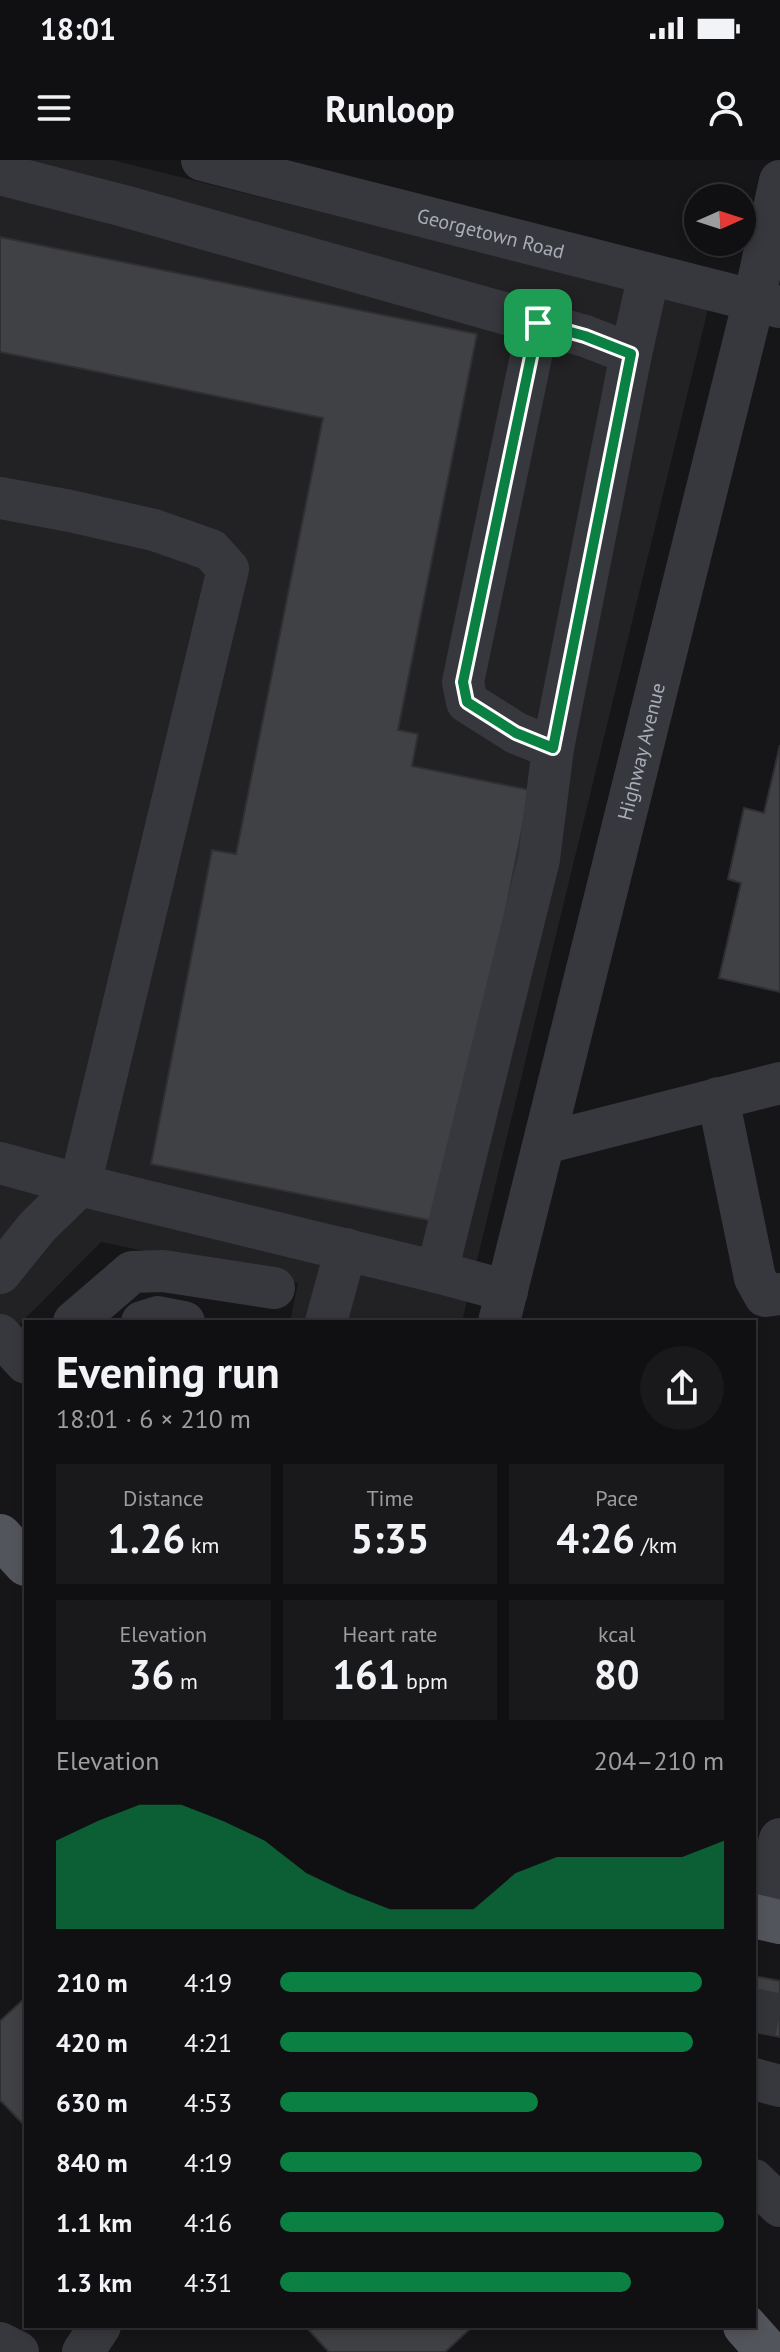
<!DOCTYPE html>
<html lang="en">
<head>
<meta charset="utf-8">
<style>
	body { margin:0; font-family:"PT Sans",sans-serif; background:#19191b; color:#f1f3f6; height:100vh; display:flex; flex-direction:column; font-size:30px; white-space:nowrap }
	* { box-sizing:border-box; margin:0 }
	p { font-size:26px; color:#9c9d9f }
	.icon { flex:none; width:44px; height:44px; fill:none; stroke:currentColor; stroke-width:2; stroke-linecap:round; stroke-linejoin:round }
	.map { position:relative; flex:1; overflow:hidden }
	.panel { position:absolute; left:24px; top:1160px; width:732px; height:1008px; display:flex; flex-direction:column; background:#101012; border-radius:0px; box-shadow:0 4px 12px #0003,0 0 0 2px #303032 }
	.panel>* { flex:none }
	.needle { width:52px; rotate:87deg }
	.controls { position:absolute; left:684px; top:24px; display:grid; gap:16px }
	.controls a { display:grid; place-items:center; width:72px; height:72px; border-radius:50%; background:#101012; box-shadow:0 4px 12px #0003,0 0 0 2px #303032; font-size:40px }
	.pin { position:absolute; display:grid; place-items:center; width:68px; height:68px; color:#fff; margin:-34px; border-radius:16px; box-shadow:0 4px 12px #0006 }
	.round { display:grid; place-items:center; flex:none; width:84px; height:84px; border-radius:42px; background:#19191b }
	.headline { display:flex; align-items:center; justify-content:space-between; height:136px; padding:0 32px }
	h1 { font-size:44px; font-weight:700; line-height:60px }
	.metrics { display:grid; grid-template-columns:repeat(3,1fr); gap:12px; height:136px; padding:8px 32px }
	.metrics div { display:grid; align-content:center; border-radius:0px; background:#19191b; text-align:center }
	.metrics b { font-size:40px; font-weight:700 }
	.metrics small { font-size:22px; font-weight:400 }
	.metrics p { font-size:22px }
	.chart { height:224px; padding:16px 32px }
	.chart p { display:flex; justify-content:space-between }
	.chart svg { width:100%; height:144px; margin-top:8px; fill:#0b8043; opacity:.7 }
	ul { padding:0 32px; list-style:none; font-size:26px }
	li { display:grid; grid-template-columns:128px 96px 1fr; align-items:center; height:60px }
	li i { height:20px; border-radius:10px; background:#0b8043 }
	.status { display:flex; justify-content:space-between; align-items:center; height:56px; padding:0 40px; background:#101012; direction:ltr }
	.status svg { height:22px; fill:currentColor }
	header { display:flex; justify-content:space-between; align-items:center; height:104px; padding:0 32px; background:#101012; font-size:36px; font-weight:700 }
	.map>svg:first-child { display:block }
	.built { fill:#222225 }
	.building { fill:#404145; stroke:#303034; stroke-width:2 }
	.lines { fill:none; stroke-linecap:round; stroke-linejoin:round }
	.minor-tunnel { stroke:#333438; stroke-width:42; stroke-dasharray:42 21; stroke-linecap:butt }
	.minor { stroke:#37383d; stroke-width:42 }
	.major { stroke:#53555c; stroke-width:44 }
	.route-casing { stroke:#fff; stroke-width:16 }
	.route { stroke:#0b8043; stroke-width:10 }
	.labels { text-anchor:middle; stroke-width:6; stroke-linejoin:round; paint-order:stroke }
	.street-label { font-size:20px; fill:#a8adb8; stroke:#111113 }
</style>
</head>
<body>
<div class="status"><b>18:01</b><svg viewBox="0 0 49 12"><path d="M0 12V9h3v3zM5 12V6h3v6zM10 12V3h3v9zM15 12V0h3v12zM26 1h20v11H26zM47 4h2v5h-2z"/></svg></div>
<header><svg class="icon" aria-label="menu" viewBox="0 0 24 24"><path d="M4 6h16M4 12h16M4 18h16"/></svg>Runloop<svg class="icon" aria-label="person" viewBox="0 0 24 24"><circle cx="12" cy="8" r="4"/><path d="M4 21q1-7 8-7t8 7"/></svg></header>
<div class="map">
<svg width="780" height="2192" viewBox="0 0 780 2192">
	<rect width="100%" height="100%" fill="#161618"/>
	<path class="built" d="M0 0H112L708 149 462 1162H290L298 1123 101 1082 0 1184Z"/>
	<g class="building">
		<path d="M0 77 477 174 398 570 418 574 412 606 530 630 443 1063 151 1004 212 690 236 694 323 258 0 192Z"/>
		<path d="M780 585V832L719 818 741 723 728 719 744 648 764 653Z"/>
		<path d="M754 1816 780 1821V1877L754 1872Z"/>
		<path d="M26 1837V1967L0 1940V1861Z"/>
		<path d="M305 2166H473L445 2192H329Z"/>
	</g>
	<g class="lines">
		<path class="minor-tunnel" d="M754 1849 780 1855"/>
		<g class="minor">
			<path id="s1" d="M202 0 779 147"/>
			<path d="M0 14 124 46 585 176 631 194 649 114"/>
			<path d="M538 163 463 522 467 542 516 573 553 588 631 194"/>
			<path d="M0 338 70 351 154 370 211 390 228 409 80 1025 37 1067 0 1113"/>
			<path d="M718 938 755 1118 765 1136 780 1134"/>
			<path d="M545 983 780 923"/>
			<path d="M0 1003 80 1025 437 1112 539 699 553 588"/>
			<path d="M437 1112 507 1131"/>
			<path d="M74 1162 132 1112 163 1111 274 1128"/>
			<path d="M142 1162 158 1157 184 1162"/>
			<path d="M326 1162 346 1089"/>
			<path id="s2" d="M499 1162 754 140 780 21"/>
			<path d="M0 1175 26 1203"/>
			<path d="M760 1757 780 1679"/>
			<path d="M754 1919 780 1926"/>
			<path d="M754 2020 780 2046"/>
			<path d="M0 2183 18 2192"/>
			<path d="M83 2192 100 2166"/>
		</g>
		<g class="major">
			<path d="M0 1376 26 1404"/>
			<path d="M754 1756 780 1762"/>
			<path d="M745 2166 768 2192"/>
		</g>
	</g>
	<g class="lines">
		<g class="route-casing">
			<path id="route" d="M538 163 585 176 631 194 553 588 516 573 467 542 463 522Z"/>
		</g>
		<use href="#route" class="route"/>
	</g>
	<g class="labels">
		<g class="street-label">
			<text dy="7" stroke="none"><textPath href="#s1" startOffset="298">Georgetown Road</textPath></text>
			<text dy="7" stroke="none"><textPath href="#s2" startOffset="588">Highway Avenue</textPath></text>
		</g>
	</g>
</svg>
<div class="controls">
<a><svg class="needle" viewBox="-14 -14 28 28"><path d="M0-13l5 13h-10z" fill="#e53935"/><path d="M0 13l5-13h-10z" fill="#9c9d9f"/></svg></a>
</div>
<div class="pin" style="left:538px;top:163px;background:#1e9e55"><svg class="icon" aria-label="arrive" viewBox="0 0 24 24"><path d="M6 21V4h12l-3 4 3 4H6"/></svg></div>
<section class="panel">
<div class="headline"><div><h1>Evening run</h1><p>18:01 · 6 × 210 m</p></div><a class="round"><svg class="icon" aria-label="share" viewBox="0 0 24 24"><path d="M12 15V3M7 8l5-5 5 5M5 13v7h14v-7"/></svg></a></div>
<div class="metrics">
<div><p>Distance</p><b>1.26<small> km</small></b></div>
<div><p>Time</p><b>5:35</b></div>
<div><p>Pace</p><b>4:26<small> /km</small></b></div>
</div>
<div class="metrics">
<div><p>Elevation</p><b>36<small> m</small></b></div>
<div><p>Heart rate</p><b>161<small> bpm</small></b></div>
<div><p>kcal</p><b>80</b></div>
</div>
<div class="chart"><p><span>Elevation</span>204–210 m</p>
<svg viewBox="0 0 160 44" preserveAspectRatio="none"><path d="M0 44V17L10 11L20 6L30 6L40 11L50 17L60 27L70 33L80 38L90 38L100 38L110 27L120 22L130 22L140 22L150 22L160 17V44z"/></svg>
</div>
<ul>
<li><b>210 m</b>4:19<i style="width:95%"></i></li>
<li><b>420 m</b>4:21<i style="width:93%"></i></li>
<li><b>630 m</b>4:53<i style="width:58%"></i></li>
<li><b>840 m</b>4:19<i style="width:95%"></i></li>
<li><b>1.1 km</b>4:16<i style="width:100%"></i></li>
<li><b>1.3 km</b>4:31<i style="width:79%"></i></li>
</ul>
</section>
</div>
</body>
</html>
